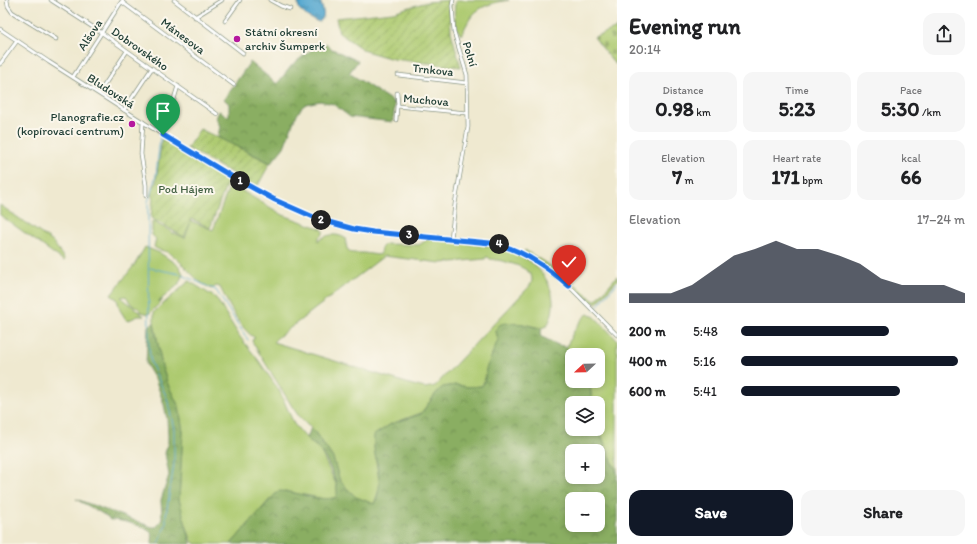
<!DOCTYPE html>
<html lang="en">
<head>
<meta charset="utf-8">
<style>
	body { margin:0; font-family:Itim,sans-serif; background:#f6f6f6; color:#202124; height:100vh; display:flex; flex-direction:column; font-size:15px; white-space:nowrap }
	* { box-sizing:border-box; margin:0 }
	p { font-size:13px; color:#757577 }
	.icon { flex:none; width:22px; height:22px; fill:none; stroke:currentColor; stroke-width:2; stroke-linecap:round; stroke-linejoin:round }
	.map { position:relative; flex:1; overflow:hidden }
	.panel { display:flex; flex-direction:column; background:#fff; width:360px }
	.panel>* { flex:none }
	.needle { width:26px; rotate:248deg }
	.controls { position:absolute; left:565px; top:348px; display:grid; gap:8px }
	.controls a { display:grid; place-items:center; width:40px; height:40px; border-radius:8px; background:#fff; box-shadow:0 2px 6px #0003; font-size:20px }
	.pin { position:absolute; display:grid; place-items:center; width:34px; height:34px; color:#fff; margin:-41px -17px; border-radius:50% 50% 50% 0; rotate:-45deg; box-shadow:0 0 4px #0007 }
	.pin .icon { rotate:45deg }
	.km { position:absolute; width:20px; height:20px; margin:-10px; border-radius:50%; background:#222; color:#fff; font-size:11px; line-height:20px; text-align:center }
	.round { display:grid; place-items:center; flex:none; width:42px; height:42px; border-radius:12px; background:#f6f6f6 }
	.overview { display:flex; align-items:center; justify-content:space-between; height:68px; padding:0 12px }
	h1 { font-size:22px; font-weight:700; line-height:30px }
	.metrics { display:grid; grid-template-columns:repeat(3,1fr); gap:6px; height:68px; padding:4px 12px }
	.metrics div { display:grid; align-content:center; border-radius:10px; background:#f6f6f6; text-align:center }
	.metrics b { font-size:20px; font-weight:700 }
	.metrics small { font-size:11px; font-weight:400 }
	.metrics p { font-size:11px }
	.chart { height:112px; padding:8px 12px }
	.chart p { display:flex; justify-content:space-between }
	.chart svg { width:100%; height:72px; margin-top:4px; fill:#111827; opacity:.7 }
	.button { display:flex; gap:8px; margin-top:auto; padding:8px 12px }
	.button a { flex:1; height:46px; border-radius:12px; background:#111827; color:#fff; font-size:16px; font-weight:700; line-height:46px; text-align:center }
	.button a+a { background:#f6f6f6; color:#202124 }
	ul { padding:0 12px; list-style:none; font-size:13px }
	li { display:grid; grid-template-columns:64px 48px 1fr; align-items:center; height:30px }
	li i { height:10px; border-radius:5px; background:#111827 }
	main { display:flex; flex:1; min-height:0 }
	.map>svg:first-child { display:block }
	.green { fill:#adca70; stroke:#668452; fill-rule:evenodd }
	.forest { fill:url(#forest-crowns); stroke:#54764b; fill-rule:evenodd }
	.cemetery { fill:url(#cemetery-stones); stroke:#668452 }
	.garden { fill:url(#garden-furrows); stroke:#668452 }
	.water { fill:url(#water-ripples); stroke:#3a7282 }
	.lines { fill:none; stroke-linecap:round; stroke-linejoin:round }
	.stream { stroke:#54a7cf; stroke-width:1 }
	.minor-casing { stroke:#879382; stroke-width:4.5 }
	.minor { stroke:#fff; stroke-width:3 }
	.route-casing { stroke:#fff; stroke-width:8 }
	.route { stroke:#1a73e8; stroke-width:5 }
	.poi-dot { fill:#b5179e; stroke:#fbf7ec; stroke-width:1.5 }
	.labels { text-anchor:middle; stroke-width:4; stroke-linejoin:round; paint-order:stroke }
	.poi-label { font-size:12px; fill:#1f3d34; stroke:#fbf7ec; text-anchor:start }
	.street-label { font-size:12px; fill:#1f3d34; stroke:#fbf7ec }
	.park-label { font-size:12px; fill:#426043; stroke:#fbf7ec }
</style>
</head>
<body>
<main>
<div class="map">
<svg width="617" height="544" viewBox="0 0 617 544">
	<defs>
		<pattern id="forest-crowns" width="20" height="18" patternUnits="userSpaceOnUse"><rect width="20" height="18" fill="#8aae62"/><path d="M2 6a3 3 0 1 1 6 0M12 15a3 3 0 1 1 6 0" fill="none" stroke="#708f52"/></pattern>
		<pattern id="cemetery-stones" width="16" height="16" patternUnits="userSpaceOnUse"><rect width="16" height="16" fill="#adca70"/><path d="M2 7V4a2 2 0 0 1 4 0v3zM10 15v-3a2 2 0 0 1 4 0v3z" fill="#8ca55d"/></pattern>
		<pattern id="garden-furrows" width="10" height="10" patternUnits="userSpaceOnUse"><rect width="10" height="10" fill="#adca70"/><path d="M-1 1l2-2M0 10L10 0M9 11l2-2" fill="none" stroke="#8ca55d"/></pattern>
		<pattern id="water-ripples" width="26" height="14" patternUnits="userSpaceOnUse"><rect width="26" height="14" fill="#54a7cf"/><path d="M2 4q2-2 4 0t4 0M15 11q2-2 4 0t4 0" fill="none" stroke="#4589a9"/></pattern>
	</defs>
	<rect width="100%" height="100%" fill="#fbf7ec"/>
	<filter id="ink" filterUnits="userSpaceOnUse"><feTurbulence type="fractalNoise" baseFrequency=".025" numOctaves="2"/><feDisplacementMap in="SourceGraphic" scale="8" xChannelSelector="R" yChannelSelector="G"/><feConvolveMatrix kernelMatrix="1 2 1 2 8 2 1 2 1" color-interpolation-filters="sRGB"/></filter>
	<filter id="wash" filterUnits="userSpaceOnUse"><feTurbulence type="fractalNoise" baseFrequency=".012" numOctaves="4" result="noise"/><feDisplacementMap in="SourceGraphic" scale="16" xChannelSelector="R" yChannelSelector="G"/><feGaussianBlur stdDeviation="0.9" result="paint"/><feColorMatrix in="noise" values="0 0 0 0 0 0 0 0 0 0 0 0 0 0 0 0 0 1.4 0 .05"/><feComposite in="paint" operator="in"/></filter>
	<g filter="url(#wash)">
		<rect width="100%" height="100%" fill="#efe9d0"/>
		<g class="green">
			<path d="M456 0H509C497 2 480 5 472 16 467 22 465 29 461 35 454 28 453 9 456 0Z"/>
			<path d="M232 185 283 215 322 229 323 231V234L319 237 318 241C326 234 336 233 345 238L347 249 352 253H364L378 255 380 254 381 248 385 244 419 245 428 239C443 240 457 242 471 244 481 245 492 246 502 248 523 253 545 269 551 291 555 303 553 315 547 326L541 328 523 324H501L496 331 498 340 486 369 485 378 482 386 469 387 456 385 443 387 437 392 421 413 391 424 375 435 374 448 380 487 374 504 356 497 341 482 338 477 333 458 323 443 311 427 301 419 293 408 253 343 252 340 255 338C240 329 228 303 220 287L216 286 212 289C195 282 186 265 171 254 166 250 158 251 154 247L156 239 152 235V221L172 232V234L174 233 185 238 191 221 213 230 229 187ZM384 256 441 263 485 259 486 257H488L490 259C500 260 532 266 532 279 532 284 529 287 526 290L435 386 425 388 413 385 273 342 277 338Z"/>
			<path d="M0 205 53 242 65 260 64 261 0 215Z"/>
			<path d="M145 247 160 253 179 266 183 274 178 285 158 302 163 300 149 314 141 312C139 308 138 308 134 306 130 304 128 299 126 296L121 297 144 316H138L127 321 120 310 117 299 111 295 135 264Z"/>
			<path d="M525 250 566 276 593 300H596L599 297 617 276V280L599 301 596 303 590 302 571 283 530 256 524 251Z"/>
			<path d="M189 281 216 298 240 337 259 361 280 392 294 424 307 439 320 450 336 484 338 494 336 498 330 500 285 491 270 499 231 544H196L192 542 182 513 179 499 183 432 179 407 169 387 162 367 154 321V312Z"/>
			<path d="M588 314 595 317 617 340V473L605 445 598 426V403H592L590 384 588 381H598V355H572V366L565 363C561 351 578 320 588 314Z"/>
		</g>
		<g class="forest">
			<path d="M320 43 323 46 326 43 330 48 358 61 349 73 395 103 393 122 350 117 333 104 320 101 306 104 302 107 295 118 284 147 271 163 218 137 220 126 216 118 219 111 229 117V104L224 99 250 62 277 84 292 65Z"/>
			<path d="M154 323 162 367 169 387 179 407 183 432 179 499 191 544H152C152 541 153 537 152 534 148 526 118 519 110 520 105 513 85 505 76 499L152 527H156L159 524 162 519 161 500 169 475 165 453 168 444V435L167 419 164 405 156 381 146 364 148 326Z"/>
			<path d="M506 323 523 324 542 329 540 336 558 345 567 347 564 358 565 363 572 366V381H588L590 384 592 403H572V429H598V426L605 445 617 473V544H231L278 491C297 491 319 503 336 497 341 488 327 457 319 450 316 446 311 443 307 439L311 427 333 458 340 481 356 497 374 504C387 478 372 462 374 435L391 424 421 414 437 392 443 387 456 385 469 387 482 386 485 379 486 369 498 340 496 331 497 327 501 324ZM572 451H598V477H572ZM572 499H598V525H572Z"/>
		</g>
		<path class="cemetery" d="M617 28V63L615 64 594 37Z"/>
		<g class="garden">
			<path d="M449 0 451 32 461 67 393 59 365 51 339 33 336 18 393 12 427 2Z"/>
			<path d="M200 129 270 163 257 187 187 148Z"/>
			<path d="M162 139 229 178 210 228 192 219 184 237 151 218 153 198 151 196 156 181Z"/>
		</g>
		<path class="water" d="M308 0H320C322 8 327 17 319 22L308 17 299 9 298 3Z"/>
		<g class="lines">
			<g class="stream">
				<path d="M150 268 180 274 216 290 248 340"/>
				<path d="M594 310 617 283"/>
				<path d="M158 544 166 524V515L174 464V429L167 398 151 363 149 348 148 202 156 175 160 139 161 135"/>
			</g>
		</g>
	</g>
	<g filter="url(#ink)">
		<g class="lines">
			<g class="minor-casing">
				<g id="minor">
					<path d="M7 0 8 6 12 12 56 39"/>
					<path d="M51 0 102 33 217 114"/>
					<path d="M123 0 122 2 234 85"/>
					<path d="M174 0 243 53"/>
					<path d="M270 0 281 6 290 9"/>
					<path d="M195 17 222 0"/>
					<path d="M225 21 240 0"/>
					<path d="M0 29 49 62 196 156 275 200 317 219 354 229 373 232 490 243 513 249 563 280 617 335"/>
					<path d="M0 64 17 41"/>
					<path d="M398 75 467 83"/>
					<path d="M73 77 122 1"/>
					<path d="M99 93 127 51"/>
					<path d="M397 93 398 106"/>
					<path d="M124 110 152 68"/>
					<path d="M396 120 397 106 467 113"/>
					<path d="M143 122 141 154 146 185V196"/>
					<path d="M163 135 178 86"/>
					<path d="M451 239 455 204 468 127 467 75 454 32 452 6 453 0"/>
				</g>
			</g>
			<use href="#minor" class="minor"/>
		</g>
	</g>
	<g class="lines" filter="url(#ink)">
		<g class="route-casing">
			<path id="route" d="M163 135 231 176 275 200 318 219 354 229 373 232 490 243C519 247 547 267 569 286"/>
		</g>
		<use href="#route" class="route"/>
	</g>
	<g class="poi-dot">
		<circle cx="237" cy="39" r="4"/>
		<circle cx="132" cy="124" r="4"/>
	</g>
	<g class="labels">
		<g class="poi-label">
			<text x="245" y="36">Státní okresní<tspan x="245" dy="14">archiv Šumperk</tspan></text>
			<text x="124" y="121" text-anchor="end">Planografie.cz<tspan x="124" dy="14">(kopírovací centrum)</tspan></text>
		</g>
		<g class="street-label">
			<text transform="translate(90 35) rotate(-57)" y="4">Alšova</text>
			<text transform="translate(183 36) rotate(37)" y="4">Mánesova</text>
			<text transform="translate(140 49) rotate(35)" y="4">Dobrovského</text>
			<text transform="translate(470 54) rotate(73)" y="4">Polní</text>
			<text transform="translate(433 70) rotate(6)" y="4">Trnkova</text>
			<text transform="translate(111 91) rotate(33)" y="4">Bludovská</text>
			<text transform="translate(426 100) rotate(5)" y="4">Muchova</text>
		</g>
		<g class="park-label">
			<text x="186" y="193">Pod Hájem</text>
		</g>
	</g>
</svg>
<div class="controls">
<a><svg class="needle" viewBox="-14 -14 28 28"><path d="M0-13l5 13h-10z" fill="#e53935"/><path d="M0 13l5-13h-10z" fill="#757577"/></svg></a>
<a><svg class="icon" aria-label="layers" viewBox="0 0 24 24"><path d="M12 4l9 5-9 5-9-5zM3 14l9 5 9-5"/></svg></a>
<a>+</a>
<a>−</a>
</div>
<div class="pin" style="left:163px;top:135px;background:#1e9e55"><svg class="icon" aria-label="arrive" viewBox="0 0 24 24"><path d="M6 21V4h12l-3 4 3 4H6"/></svg></div>
<div class="pin" style="left:569px;top:286px;background:#d93025"><svg class="icon" aria-label="check" viewBox="0 0 24 24"><path d="M5 12l5 5 9-10"/></svg></div>
<b class="km" style="left:240px;top:181px">1</b>
<b class="km" style="left:321px;top:220px">2</b>
<b class="km" style="left:409px;top:235px">3</b>
<b class="km" style="left:499px;top:244px">4</b>
</div>
<section class="panel">
<div class="overview"><div><h1>Evening run</h1><p>20:14</p></div><a class="round"><svg class="icon" aria-label="share" viewBox="0 0 24 24"><path d="M12 15V3M7 8l5-5 5 5M5 13v7h14v-7"/></svg></a></div>
<div class="metrics">
<div><p>Distance</p><b>0.98<small> km</small></b></div>
<div><p>Time</p><b>5:23</b></div>
<div><p>Pace</p><b>5:30<small> /km</small></b></div>
</div>
<div class="metrics">
<div><p>Elevation</p><b>7<small> m</small></b></div>
<div><p>Heart rate</p><b>171<small> bpm</small></b></div>
<div><p>kcal</p><b>66</b></div>
</div>
<div class="chart"><p><span>Elevation</span>17–24 m</p>
<svg viewBox="0 0 160 44" preserveAspectRatio="none"><path d="M0 44V38L10 38L20 38L30 33L40 24L50 15L60 11L70 6L80 11L90 11L100 15L110 20L120 29L130 33L140 33L150 33L160 38V44z"/></svg>
</div>
<ul>
<li><b>200 m</b>5:48<i style="width:66%"></i></li>
<li><b>400 m</b>5:16<i style="width:97%"></i></li>
<li><b>600 m</b>5:41<i style="width:71%"></i></li>
</ul>
<div class="button"><a>Save</a><a>Share</a></div>
</section>
</main>
</body>
</html>
